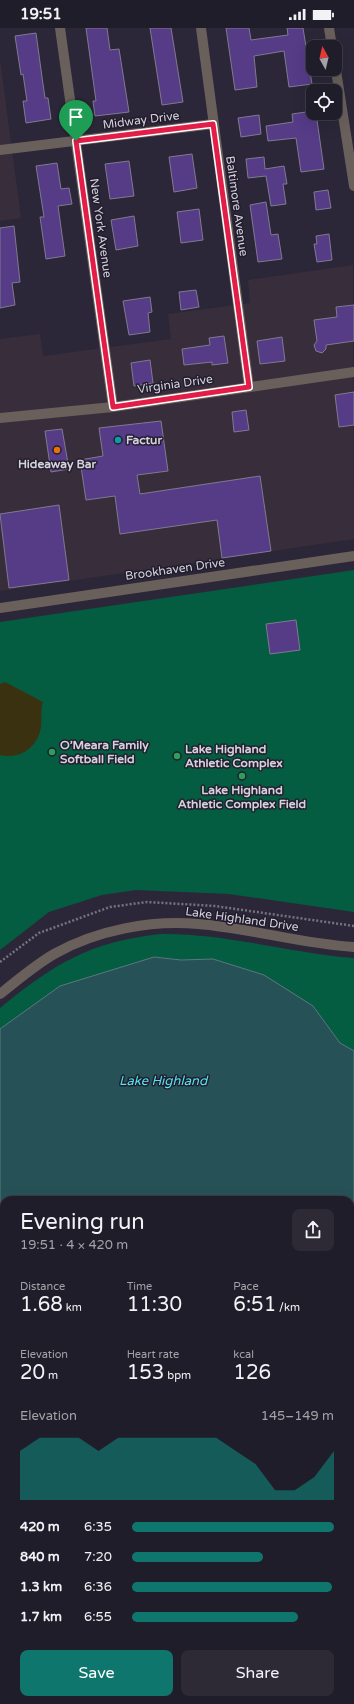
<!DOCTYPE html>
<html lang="en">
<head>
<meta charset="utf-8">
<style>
	body { margin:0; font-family:"Varela Round",sans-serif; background:#2d2a36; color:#f1f3f6; height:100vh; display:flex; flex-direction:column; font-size:15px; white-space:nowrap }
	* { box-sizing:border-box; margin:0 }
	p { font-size:13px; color:#a2a2a8 }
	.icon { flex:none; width:22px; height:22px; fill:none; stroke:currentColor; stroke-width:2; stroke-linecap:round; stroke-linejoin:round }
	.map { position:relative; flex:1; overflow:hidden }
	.sheet { position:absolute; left:0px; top:1168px; width:354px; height:508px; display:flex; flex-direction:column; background:#201d2a; border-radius:12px 12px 0 0; box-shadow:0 4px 16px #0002,0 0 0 1px #3d3b47 }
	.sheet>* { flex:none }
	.needle { width:26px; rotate:352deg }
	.fabs { position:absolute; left:306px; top:12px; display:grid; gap:8px }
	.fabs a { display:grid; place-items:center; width:36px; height:36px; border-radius:8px; background:#201d2a; box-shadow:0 4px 16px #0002,0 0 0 1px #3d3b47; font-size:20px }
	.pin { position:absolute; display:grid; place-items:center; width:34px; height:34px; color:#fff; margin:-41px -17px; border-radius:50% 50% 50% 0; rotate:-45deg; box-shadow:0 0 4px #0007 }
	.pin .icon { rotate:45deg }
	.round { display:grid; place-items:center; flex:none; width:42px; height:42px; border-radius:8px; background:#2d2a36 }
	.overview { display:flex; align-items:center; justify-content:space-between; height:68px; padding:0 20px }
	h1 { font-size:22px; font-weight:600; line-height:30px }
	.figures { display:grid; grid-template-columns:repeat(3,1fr); gap:6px; height:68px; padding:4px 20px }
	.figures div { display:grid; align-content:center }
	.figures b { font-size:20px; font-weight:600 }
	.figures small { font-size:11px; font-weight:400 }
	.figures p { font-size:11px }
	.chart { height:112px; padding:8px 20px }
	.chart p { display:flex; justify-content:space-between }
	.chart svg { width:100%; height:72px; margin-top:4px; fill:#0f766e; opacity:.7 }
	.action { display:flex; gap:8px; margin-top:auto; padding:8px 20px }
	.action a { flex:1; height:46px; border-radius:8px; background:#0f766e; color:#fff; font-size:16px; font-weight:600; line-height:46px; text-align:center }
	.action a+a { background:#2d2a36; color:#f1f3f6 }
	ul { padding:0 20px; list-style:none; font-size:13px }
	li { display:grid; grid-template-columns:64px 48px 1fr; align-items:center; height:30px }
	li i { height:10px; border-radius:5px; background:#0f766e }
	.status { display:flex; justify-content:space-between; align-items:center; height:28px; padding:0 20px; background:#201d2a; direction:ltr }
	.status svg { height:11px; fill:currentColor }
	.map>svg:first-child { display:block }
	.commercial { fill:#382d3b }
	.green { fill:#045d40 }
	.sand { fill:#393110 }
	.water { fill:#265257; stroke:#5a787f }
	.building { fill:#563b87; stroke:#7f7a8f }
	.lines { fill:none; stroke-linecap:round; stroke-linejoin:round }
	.path { stroke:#767381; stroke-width:2.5; stroke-dasharray:2 2; stroke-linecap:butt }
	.service { stroke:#695f5b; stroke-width:7 }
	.minor { stroke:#695f5b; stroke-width:10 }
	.tertiary { stroke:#695f5b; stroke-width:10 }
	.route-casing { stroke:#fff; stroke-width:8 }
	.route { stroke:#e11d48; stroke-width:5 }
	.culture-dot { fill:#0f9aa8; stroke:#221d2d; stroke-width:1.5 }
	.food-dot { fill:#e8710a; stroke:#221d2d; stroke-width:1.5 }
	.leisure-dot { fill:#2e9e5b; stroke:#221d2d; stroke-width:1.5 }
	.labels { text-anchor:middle; stroke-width:3; stroke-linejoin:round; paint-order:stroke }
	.street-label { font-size:12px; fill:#d4d1dc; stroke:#221d2d }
	.poi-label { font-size:12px; font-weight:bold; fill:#d4d1dc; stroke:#221d2d; text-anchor:start }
	.water-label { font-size:13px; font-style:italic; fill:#53e4f2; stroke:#221d2d }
</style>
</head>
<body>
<div class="status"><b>19:51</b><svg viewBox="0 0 49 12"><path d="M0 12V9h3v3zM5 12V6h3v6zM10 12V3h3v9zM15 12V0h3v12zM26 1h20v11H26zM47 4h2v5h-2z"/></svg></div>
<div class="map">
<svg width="354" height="1676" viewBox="0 0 354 1676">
	<rect width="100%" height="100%" fill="#2b2738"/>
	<g class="commercial">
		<path d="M0 32 21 190 0 193Z"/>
		<path d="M353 237 354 511 0 563V311L40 306 43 328 171 311 168 286 250 275 248 252Z"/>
	</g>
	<g class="green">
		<path d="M354 542V884L229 866 136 862 102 867 49 884 0 922V594Z"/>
		<path d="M160 906C226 905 289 925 354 930V1023L340 1015 313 978 213 931 181 932 154 929 7 996 0 1001V980C54 936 89 914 160 906Z"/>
	</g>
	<path class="sand" d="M5 654 43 674C40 683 42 691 41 699 38 719 20 732 0 727V656Z"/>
	<path class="water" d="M154 929 181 932 213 931 264 947 313 978 340 1015 354 1023V1499L350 1498V1172H4V1504L0 1510V1001L60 958Z"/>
	<g class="building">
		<path d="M86 0H107L110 22 119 21 129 84 95 88 93 73H96Z"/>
		<path d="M150 0H171L183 74 162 77Z"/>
		<path d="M226 0H249L251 12 288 7 287 0H303L312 56 289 59 284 23 254 28 257 59 235 62Z"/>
		<path d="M36 5 42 49 45 70H48L51 91 26 95 23 73H27L23 46 21 47 15 8Z"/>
		<path d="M313 83V85H316L324 141 301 144 296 110 268 113 266 98 293 94 292 86Z"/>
		<path d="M259 87 261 106 241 109 238 90Z"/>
		<path d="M192 126 197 160 174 164 169 129Z"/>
		<path d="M264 129 265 141 284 138 287 156H283L286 176 271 178 266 148 248 150 246 131Z"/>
		<path d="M129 133 134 168 110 171 105 136Z"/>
		<path d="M57 135 61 161 69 160 72 176 58 178 65 228 46 231 40 189H44L36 138Z"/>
		<path d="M328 162 331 180 316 182 314 164Z"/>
		<path d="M266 174 271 207 278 206 282 231 258 234 250 177Z"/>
		<path d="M199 181 203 212 181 215 177 184Z"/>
		<path d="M134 188 138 218 116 222 111 192Z"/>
		<path d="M14 198 20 254 12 255 15 277 0 280V200Z"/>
		<path d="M329 206 332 232 317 234 314 216H317L316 208Z"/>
		<path d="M196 262 199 279 181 282 179 264Z"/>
		<path d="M150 269 152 284 148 285 150 304 129 307 123 273Z"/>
		<path d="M354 277V313L326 317V321L322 325 316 323 314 317 317 313 314 292 337 289 336 279Z"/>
		<path d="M224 308 228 335 212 337V334L184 337 182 321 210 317 209 310Z"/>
		<path d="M282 309 285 333 260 336 257 313Z"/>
		<path d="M150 332 153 355 134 358 131 335Z"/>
		<path d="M354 364V397L339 399 335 367Z"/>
		<path d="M246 382 249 402 234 404 232 384Z"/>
		<path d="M161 393 168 443 137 447 140 466 260 448 271 523 222 530 217 492 120 506 115 468 86 472 80 432 103 428 99 400Z"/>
		<path d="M62 401 69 441 51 444 45 403Z"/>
		<path d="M59 477 69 552 9 560 0 486Z"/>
		<path d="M296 592 300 622 270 626 266 596Z"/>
	</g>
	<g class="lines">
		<g class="path">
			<path d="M0 934 39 905 110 879 147 874 215 878 354 898"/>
			<path d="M0 1538 4 1536"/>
			<path d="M0 1610 4 1609"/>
			<path d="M0 1663 4 1668"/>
			<path d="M7 1672 9 1676"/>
			<path d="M160 1672V1676"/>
		</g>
		<g class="service">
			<path d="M350 1565 354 1564"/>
			<path d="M265 1672V1676"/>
		</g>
		<g class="minor">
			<path d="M60 0 113 379"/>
			<path d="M201 0 249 359"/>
			<path d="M329 0 332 19"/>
			<path d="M335 36 354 158"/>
			<path d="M0 122 213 96"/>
			<path d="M0 580 354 528"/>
			<path d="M0 966C18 952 36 936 56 925 98 902 150 892 198 896 250 900 301 916 354 919"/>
		</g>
		<path class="tertiary" d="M0 390 113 379 354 344"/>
	</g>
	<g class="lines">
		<g class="route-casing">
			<path id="route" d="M213 96 249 359 113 379 76 113Z"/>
		</g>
		<use href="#route" class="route"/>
	</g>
	<circle class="culture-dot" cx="118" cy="412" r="4"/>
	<circle class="food-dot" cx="57" cy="422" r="4"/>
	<g class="leisure-dot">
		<circle cx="52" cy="724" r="4"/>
		<circle cx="177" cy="728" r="4"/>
		<circle cx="242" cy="748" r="4"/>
	</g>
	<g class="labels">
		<g class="street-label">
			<text transform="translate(141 92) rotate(-7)" y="4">Midway Drive</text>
			<text transform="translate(237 178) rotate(82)" y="4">Baltimore Avenue</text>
			<text transform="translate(101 200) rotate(82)" y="4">New York Avenue</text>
			<text transform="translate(175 356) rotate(-8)" y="4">Virginia Drive</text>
			<text transform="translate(175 541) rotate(-8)" y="4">Brookhaven Drive</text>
			<text transform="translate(242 891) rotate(8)" y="4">Lake Highland Drive</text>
		</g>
		<g class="poi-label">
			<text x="126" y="416">Factur</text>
			<text x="57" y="440" text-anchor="middle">Hideaway Bar</text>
			<text x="60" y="721">O’Meara Family<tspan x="60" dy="14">Softball Field</tspan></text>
			<text x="185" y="725">Lake Highland<tspan x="185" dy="14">Athletic Complex</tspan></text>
			<text x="242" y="766" text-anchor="middle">Lake Highland<tspan x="242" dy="14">Athletic Complex Field</tspan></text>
		</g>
		<g class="water-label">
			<text x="163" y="1057">Lake Highland</text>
		</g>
	</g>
</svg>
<div class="fabs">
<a><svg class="needle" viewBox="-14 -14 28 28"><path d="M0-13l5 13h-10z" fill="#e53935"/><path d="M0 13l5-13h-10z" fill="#a2a2a8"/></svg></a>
<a><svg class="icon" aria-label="locate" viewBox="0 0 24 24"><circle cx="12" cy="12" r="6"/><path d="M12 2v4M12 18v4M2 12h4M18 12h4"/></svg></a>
</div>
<div class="pin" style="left:76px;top:113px;background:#1e9e55"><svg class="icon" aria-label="arrive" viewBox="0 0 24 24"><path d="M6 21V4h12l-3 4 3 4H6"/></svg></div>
<section class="sheet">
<div class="overview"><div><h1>Evening run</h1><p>19:51 · 4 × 420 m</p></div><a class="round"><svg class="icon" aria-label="share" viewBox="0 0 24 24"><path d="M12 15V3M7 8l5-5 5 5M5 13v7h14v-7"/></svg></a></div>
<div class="figures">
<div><p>Distance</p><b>1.68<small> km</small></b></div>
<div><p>Time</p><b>11:30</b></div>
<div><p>Pace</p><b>6:51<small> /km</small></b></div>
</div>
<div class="figures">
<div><p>Elevation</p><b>20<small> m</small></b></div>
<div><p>Heart rate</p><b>153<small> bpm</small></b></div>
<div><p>kcal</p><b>126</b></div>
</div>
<div class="chart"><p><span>Elevation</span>145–149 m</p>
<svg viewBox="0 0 160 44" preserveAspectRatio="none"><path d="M0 44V14L10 6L20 6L30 6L40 14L50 6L60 6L70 6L80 6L90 6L100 6L110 14L120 22L130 38L140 38L150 30L160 14V44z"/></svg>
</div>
<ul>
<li><b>420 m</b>6:35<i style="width:100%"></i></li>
<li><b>840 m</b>7:20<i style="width:65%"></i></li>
<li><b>1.3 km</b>6:36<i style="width:99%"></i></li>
<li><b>1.7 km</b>6:55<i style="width:82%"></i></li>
</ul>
<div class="action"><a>Save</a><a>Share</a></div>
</section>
</div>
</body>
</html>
